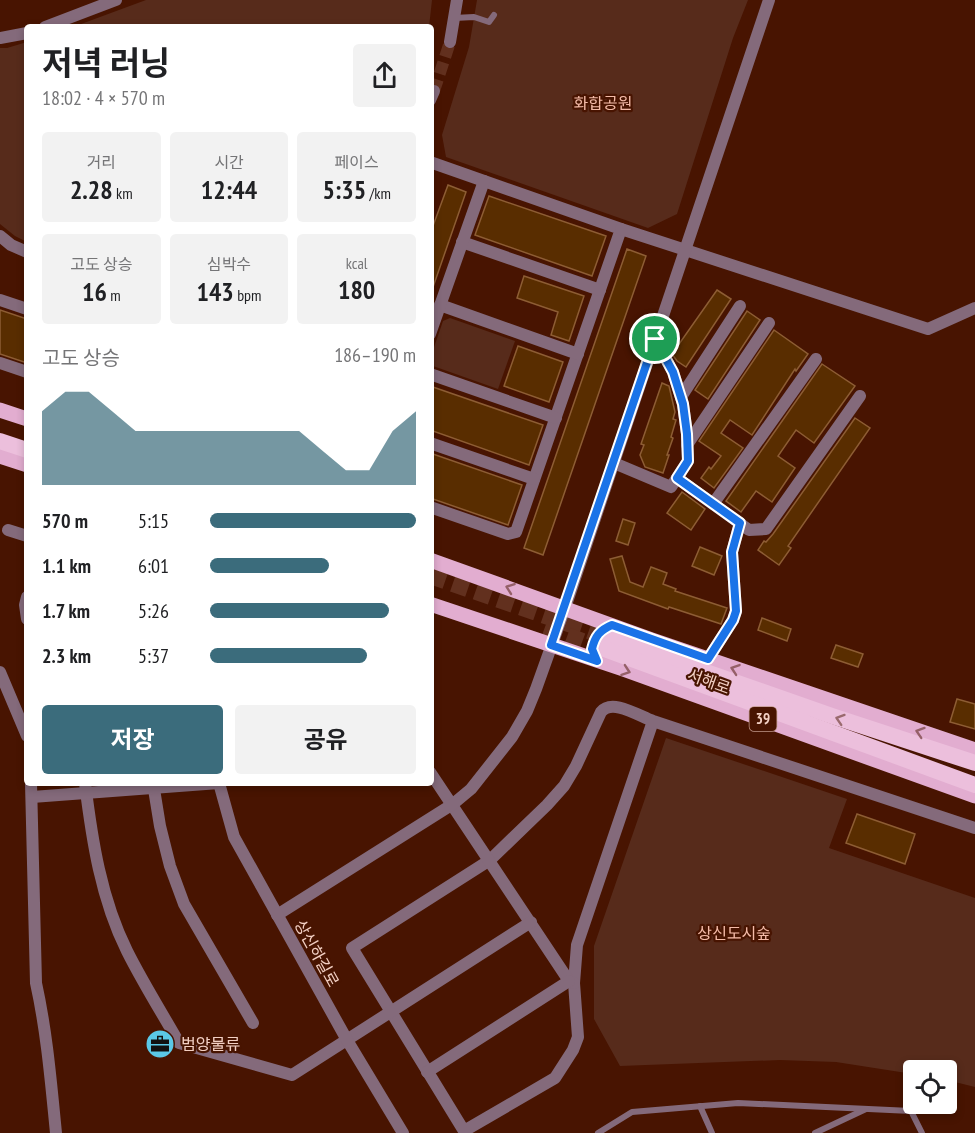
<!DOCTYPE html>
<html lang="ko">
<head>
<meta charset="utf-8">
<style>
	body { margin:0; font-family:"PT Sans Narrow","Noto Sans KR",sans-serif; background:#f2f2f2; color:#202124; height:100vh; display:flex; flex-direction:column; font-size:22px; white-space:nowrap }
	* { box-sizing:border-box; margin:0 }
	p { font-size:20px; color:#757577 }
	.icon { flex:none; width:33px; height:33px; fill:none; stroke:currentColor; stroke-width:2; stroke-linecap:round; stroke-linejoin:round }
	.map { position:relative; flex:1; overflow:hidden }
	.drawer { position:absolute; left:24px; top:24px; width:410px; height:762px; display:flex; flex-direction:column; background:#fff; border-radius:6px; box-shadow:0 3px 9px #0003 }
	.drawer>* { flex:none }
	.controls { position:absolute; left:903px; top:1060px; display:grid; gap:12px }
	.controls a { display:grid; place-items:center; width:54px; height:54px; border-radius:6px; background:#fff; box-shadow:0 3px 9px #0003; font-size:30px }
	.pin { position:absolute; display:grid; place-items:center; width:51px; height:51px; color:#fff; margin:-26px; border:3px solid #fff; border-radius:50%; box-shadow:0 2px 6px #0007 }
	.round { display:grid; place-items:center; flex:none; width:63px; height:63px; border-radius:6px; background:#f2f2f2 }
	.summary { display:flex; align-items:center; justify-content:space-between; height:102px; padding:0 18px }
	h1 { font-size:33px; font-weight:700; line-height:45px }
	.stats { display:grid; grid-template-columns:repeat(3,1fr); gap:9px; height:102px; padding:6px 18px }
	.stats div { display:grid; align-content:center; border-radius:6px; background:#f2f2f2; text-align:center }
	.stats b { font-size:26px; font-weight:700 }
	.stats small { font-size:16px; font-weight:400 }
	.stats p { font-size:16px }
	.chart { height:168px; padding:12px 18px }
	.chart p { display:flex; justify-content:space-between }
	.chart svg { width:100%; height:108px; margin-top:6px; fill:#3b6c7c; opacity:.7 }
	.button { display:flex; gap:12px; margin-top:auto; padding:12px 18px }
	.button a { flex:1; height:69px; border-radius:6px; background:#3b6c7c; color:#fff; font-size:24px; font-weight:700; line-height:69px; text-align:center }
	.button a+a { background:#f2f2f2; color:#202124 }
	ul { padding:0 18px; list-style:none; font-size:20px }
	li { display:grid; grid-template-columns:96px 72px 1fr; align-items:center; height:45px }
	li i { height:15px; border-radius:8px; background:#3b6c7c }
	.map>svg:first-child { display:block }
	.green { fill:#572b1b }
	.building { fill:#592d00; stroke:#8d5d34; stroke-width:1.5 }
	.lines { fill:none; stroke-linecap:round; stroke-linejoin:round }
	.tertiary-tunnel { stroke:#62301e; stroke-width:12; stroke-dasharray:12 6; stroke-linecap:butt }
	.trunk-tunnel { stroke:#62301e; stroke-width:16; stroke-dasharray:16 8; stroke-linecap:butt }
	.service { stroke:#846a7b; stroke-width:6 }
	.minor { stroke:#846a7b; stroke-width:12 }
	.tertiary { stroke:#846a7b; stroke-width:12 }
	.primary { stroke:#e2add0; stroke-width:15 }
	.trunk { stroke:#ecbfdc; stroke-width:16 }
	.oneway { stroke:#956068 }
	.oneway2 { stroke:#9a6a6e }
	.route-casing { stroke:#fff; stroke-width:12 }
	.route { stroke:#1a73e8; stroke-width:8 }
	.labels { text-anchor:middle; stroke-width:4.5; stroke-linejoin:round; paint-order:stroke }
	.shield { fill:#481401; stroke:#c0988a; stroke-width:1.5 }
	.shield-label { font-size:15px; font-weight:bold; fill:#f3d0c4 }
	.park-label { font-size:16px; fill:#f4bba8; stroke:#481401 }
	.street-label { font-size:16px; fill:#f3d0c4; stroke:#481401 }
	.poi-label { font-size:16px; fill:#f3d0c4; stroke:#481401; text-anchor:start }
</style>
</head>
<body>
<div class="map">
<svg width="975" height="1133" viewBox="0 0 975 1133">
	<rect width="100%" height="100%" fill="#481401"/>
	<g class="green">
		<path d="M146 0H432L429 27H73Z"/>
		<path d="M477 0H748L733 38 677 214 648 228 446 157 442 135 469 47Z"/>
		<path d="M27 42V242L15 236 0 224V48H7Z"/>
		<path d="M450 318 515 341 498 389 433 366 431 356 443 321Z"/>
		<path d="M666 738 847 799 829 848 975 898V1087L947 1080 946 1071H914L913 1074 836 1062 780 1060 620 1066 594 1019V946Z"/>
	</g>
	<g class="building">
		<path d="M448 185 466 192 432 290 430 234Z"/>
		<path d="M489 196 606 236 592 276 475 235Z"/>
		<path d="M627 249 646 256 543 555 524 548Z"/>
		<path d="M524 276 584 296 569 341 551 335 558 312 517 298Z"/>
		<path d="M717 290 731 299 686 367 677 361 672 354Z"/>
		<path d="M0 310 27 319V363L0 354Z"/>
		<path d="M747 311 760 320 708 399 695 390Z"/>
		<path d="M774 330 808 354 796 371 795 369 752 435 730 420 721 433 743 448 714 488 701 478 709 467 711 469 721 456 699 441Z"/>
		<path d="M518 346 563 362 549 402 504 386Z"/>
		<path d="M822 364 855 386 814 443 796 430 778 456 795 468 772 502 756 491 741 512 726 501Z"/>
		<path d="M662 383 669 386 675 412 673 419 676 420 671 437 673 438 667 455H669L663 473 645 467 640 455 644 445 641 444Z"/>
		<path d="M430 386 543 425 529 465 430 430Z"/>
		<path d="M855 418 870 428 788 546 791 548 779 565 758 550 764 541 766 542 773 534Z"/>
		<path d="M430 453 522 485 508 525 430 498Z"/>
		<path d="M682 492 705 509 691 530 667 513Z"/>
		<path d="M623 519 635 523 628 545 616 541Z"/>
		<path d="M700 547 722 556 714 575 692 566Z"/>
		<path d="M622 556 630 582 643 587 651 567 667 573 663 584 676 589 675 591 727 608 721 624 669 607 668 609 619 591 610 559Z"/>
		<path d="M762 618 791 629 787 641 758 630Z"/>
		<path d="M836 645 863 654 858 667 831 658Z"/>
		<path d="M957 699 975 704V729L950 722Z"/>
		<path d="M857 814 915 834 905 864 846 843Z"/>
	</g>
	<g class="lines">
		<path class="tertiary-tunnel" d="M434 91 450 42"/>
		<g class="trunk-tunnel">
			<path d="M430 576 603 636"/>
			<path d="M545 627 599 647"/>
		</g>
		<g class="service">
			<path d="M454 18 474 17 489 22 494 15"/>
			<path d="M700 1106 712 1133"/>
			<path d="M598 1133 632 1112 738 1103 911 1111 922 1133"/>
			<path d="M815 1133 866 1109"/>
		</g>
		<g class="minor">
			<path d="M45 27 116 0"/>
			<path d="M0 38 27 33"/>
			<path d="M430 162 621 229 516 532 508 534 430 507"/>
			<path d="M621 229 928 329 975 308"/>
			<path d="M0 236 11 245 27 252"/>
			<path d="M462 242 600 290"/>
			<path d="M0 300 27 309"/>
			<path d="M440 305 578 354"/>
			<path d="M430 334 484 181"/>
			<path d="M0 363 27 372"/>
			<path d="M430 374 556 418"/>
			<path d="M681 397 740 306"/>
			<path d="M430 443 534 479"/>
			<path d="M687 445 769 323"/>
			<path d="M614 463 671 487 688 461 687 434 683 404 673 372 655 339"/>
			<path d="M677 478 749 530 766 529 860 396"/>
			<path d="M713 504 816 359"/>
			<path d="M8 530 27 536"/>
			<path d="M27 597 25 605 27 619"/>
			<path d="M708 659 733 620 736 611 732 552 740 523"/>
			<path d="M0 672 27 736"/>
			<path d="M653 721 577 945 574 983 578 1037 573 1050 555 1078 464 1131 352 948 490 860 547 805 564 786 576 766 601 712C612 698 639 716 653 721L975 828"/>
			<path d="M430 772 569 981 574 983"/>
			<path d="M31 783 36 983C47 1033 51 1083 56 1133"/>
			<path d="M85 783C92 840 101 899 127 951 143 983 162 1013 179 1043L292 1075 531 922"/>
			<path d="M153 783 160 826 170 866 184 904 253 1023"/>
			<path d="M32 797 219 783"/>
			<path d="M277 915 453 804 471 789 512 737 527 711 536 689 565 608 769 0"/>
			<path d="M427 1072 569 981"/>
		</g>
		<g class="tertiary">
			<path d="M450 42 457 0"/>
			<path d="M430 100 434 91"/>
			<path d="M219 783 234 837 347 1040 403 1133"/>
		</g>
		<g class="primary">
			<path d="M0 410 27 419"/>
			<path d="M0 456 27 465"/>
			<path d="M430 560 652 640 975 750"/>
			<path d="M430 604 623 669 975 796"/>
		</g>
		<g class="trunk">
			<path d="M0 441 27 450"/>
			<path d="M603 636 832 716 975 763"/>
			<path d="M599 647 975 785"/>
		</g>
	</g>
	<defs><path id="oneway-chevron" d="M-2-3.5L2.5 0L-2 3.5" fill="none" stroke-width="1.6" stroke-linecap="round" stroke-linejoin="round" transform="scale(1.5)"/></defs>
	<g class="oneway">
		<use href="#oneway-chevron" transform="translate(510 588) rotate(-160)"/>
		<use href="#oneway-chevron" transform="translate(735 669) rotate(-161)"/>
		<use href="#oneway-chevron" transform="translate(626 671) rotate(19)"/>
		<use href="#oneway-chevron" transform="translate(920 732) rotate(-162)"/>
	</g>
	<use class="oneway2" href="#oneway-chevron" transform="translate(840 719) rotate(-162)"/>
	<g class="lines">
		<g class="route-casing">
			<path id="route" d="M655 339 673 372 683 404 687 434 688 461 677 478 740 523 732 552 736 611 733 620 708 659 612 625C600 630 595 636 592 649L597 661 551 645Z"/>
		</g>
		<use href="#route" class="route"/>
	</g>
	<defs>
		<g id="office-disc" transform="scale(1.5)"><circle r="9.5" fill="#5bc8e7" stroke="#481401"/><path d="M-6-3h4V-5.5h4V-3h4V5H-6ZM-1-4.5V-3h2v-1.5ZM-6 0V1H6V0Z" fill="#111"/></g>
	</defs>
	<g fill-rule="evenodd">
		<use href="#office-disc" x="160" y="1044"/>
	</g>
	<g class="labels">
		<rect class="shield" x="749.5" y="707" width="27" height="24" rx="4.5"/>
		<g class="shield-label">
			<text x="763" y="724">39</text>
		</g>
		<g class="park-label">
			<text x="603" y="109">화합공원</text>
			<text x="734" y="939">상신도시숲</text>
		</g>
		<g class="street-label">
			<text transform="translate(709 681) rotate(20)" y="6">서해로</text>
			<text transform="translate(317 953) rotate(61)" y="6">상신하길로</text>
		</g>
		<g class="poi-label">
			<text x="181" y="1050">범양물류</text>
		</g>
	</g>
</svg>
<div class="controls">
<a><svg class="icon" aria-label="locate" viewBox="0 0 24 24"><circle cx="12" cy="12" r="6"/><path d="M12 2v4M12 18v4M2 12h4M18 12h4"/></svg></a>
</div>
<div class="pin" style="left:655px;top:339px;background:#1e9e55"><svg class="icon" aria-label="arrive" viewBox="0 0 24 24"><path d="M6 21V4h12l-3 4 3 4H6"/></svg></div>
<section class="drawer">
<div class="summary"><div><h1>저녁 러닝</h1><p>18:02 · 4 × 570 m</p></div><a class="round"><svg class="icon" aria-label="share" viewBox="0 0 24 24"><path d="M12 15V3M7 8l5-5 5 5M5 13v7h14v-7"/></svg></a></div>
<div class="stats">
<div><p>거리</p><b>2.28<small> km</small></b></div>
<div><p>시간</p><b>12:44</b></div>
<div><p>페이스</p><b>5:35<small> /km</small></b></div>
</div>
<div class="stats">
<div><p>고도 상승</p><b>16<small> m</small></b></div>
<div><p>심박수</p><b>143<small> bpm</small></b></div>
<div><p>kcal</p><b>180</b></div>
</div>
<div class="chart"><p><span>고도 상승</span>186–190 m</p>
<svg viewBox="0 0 160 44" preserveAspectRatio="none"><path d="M0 44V14L10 6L20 6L30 14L40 22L50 22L60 22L70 22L80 22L90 22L100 22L110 22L120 30L130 38L140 38L150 22L160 14V44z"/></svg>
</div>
<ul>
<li><b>570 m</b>5:15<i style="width:100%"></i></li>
<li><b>1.1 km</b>6:01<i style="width:58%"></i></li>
<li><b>1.7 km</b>5:26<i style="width:87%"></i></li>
<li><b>2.3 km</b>5:37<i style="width:76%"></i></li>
</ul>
<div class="button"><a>저장</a><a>공유</a></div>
</section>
</div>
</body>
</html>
